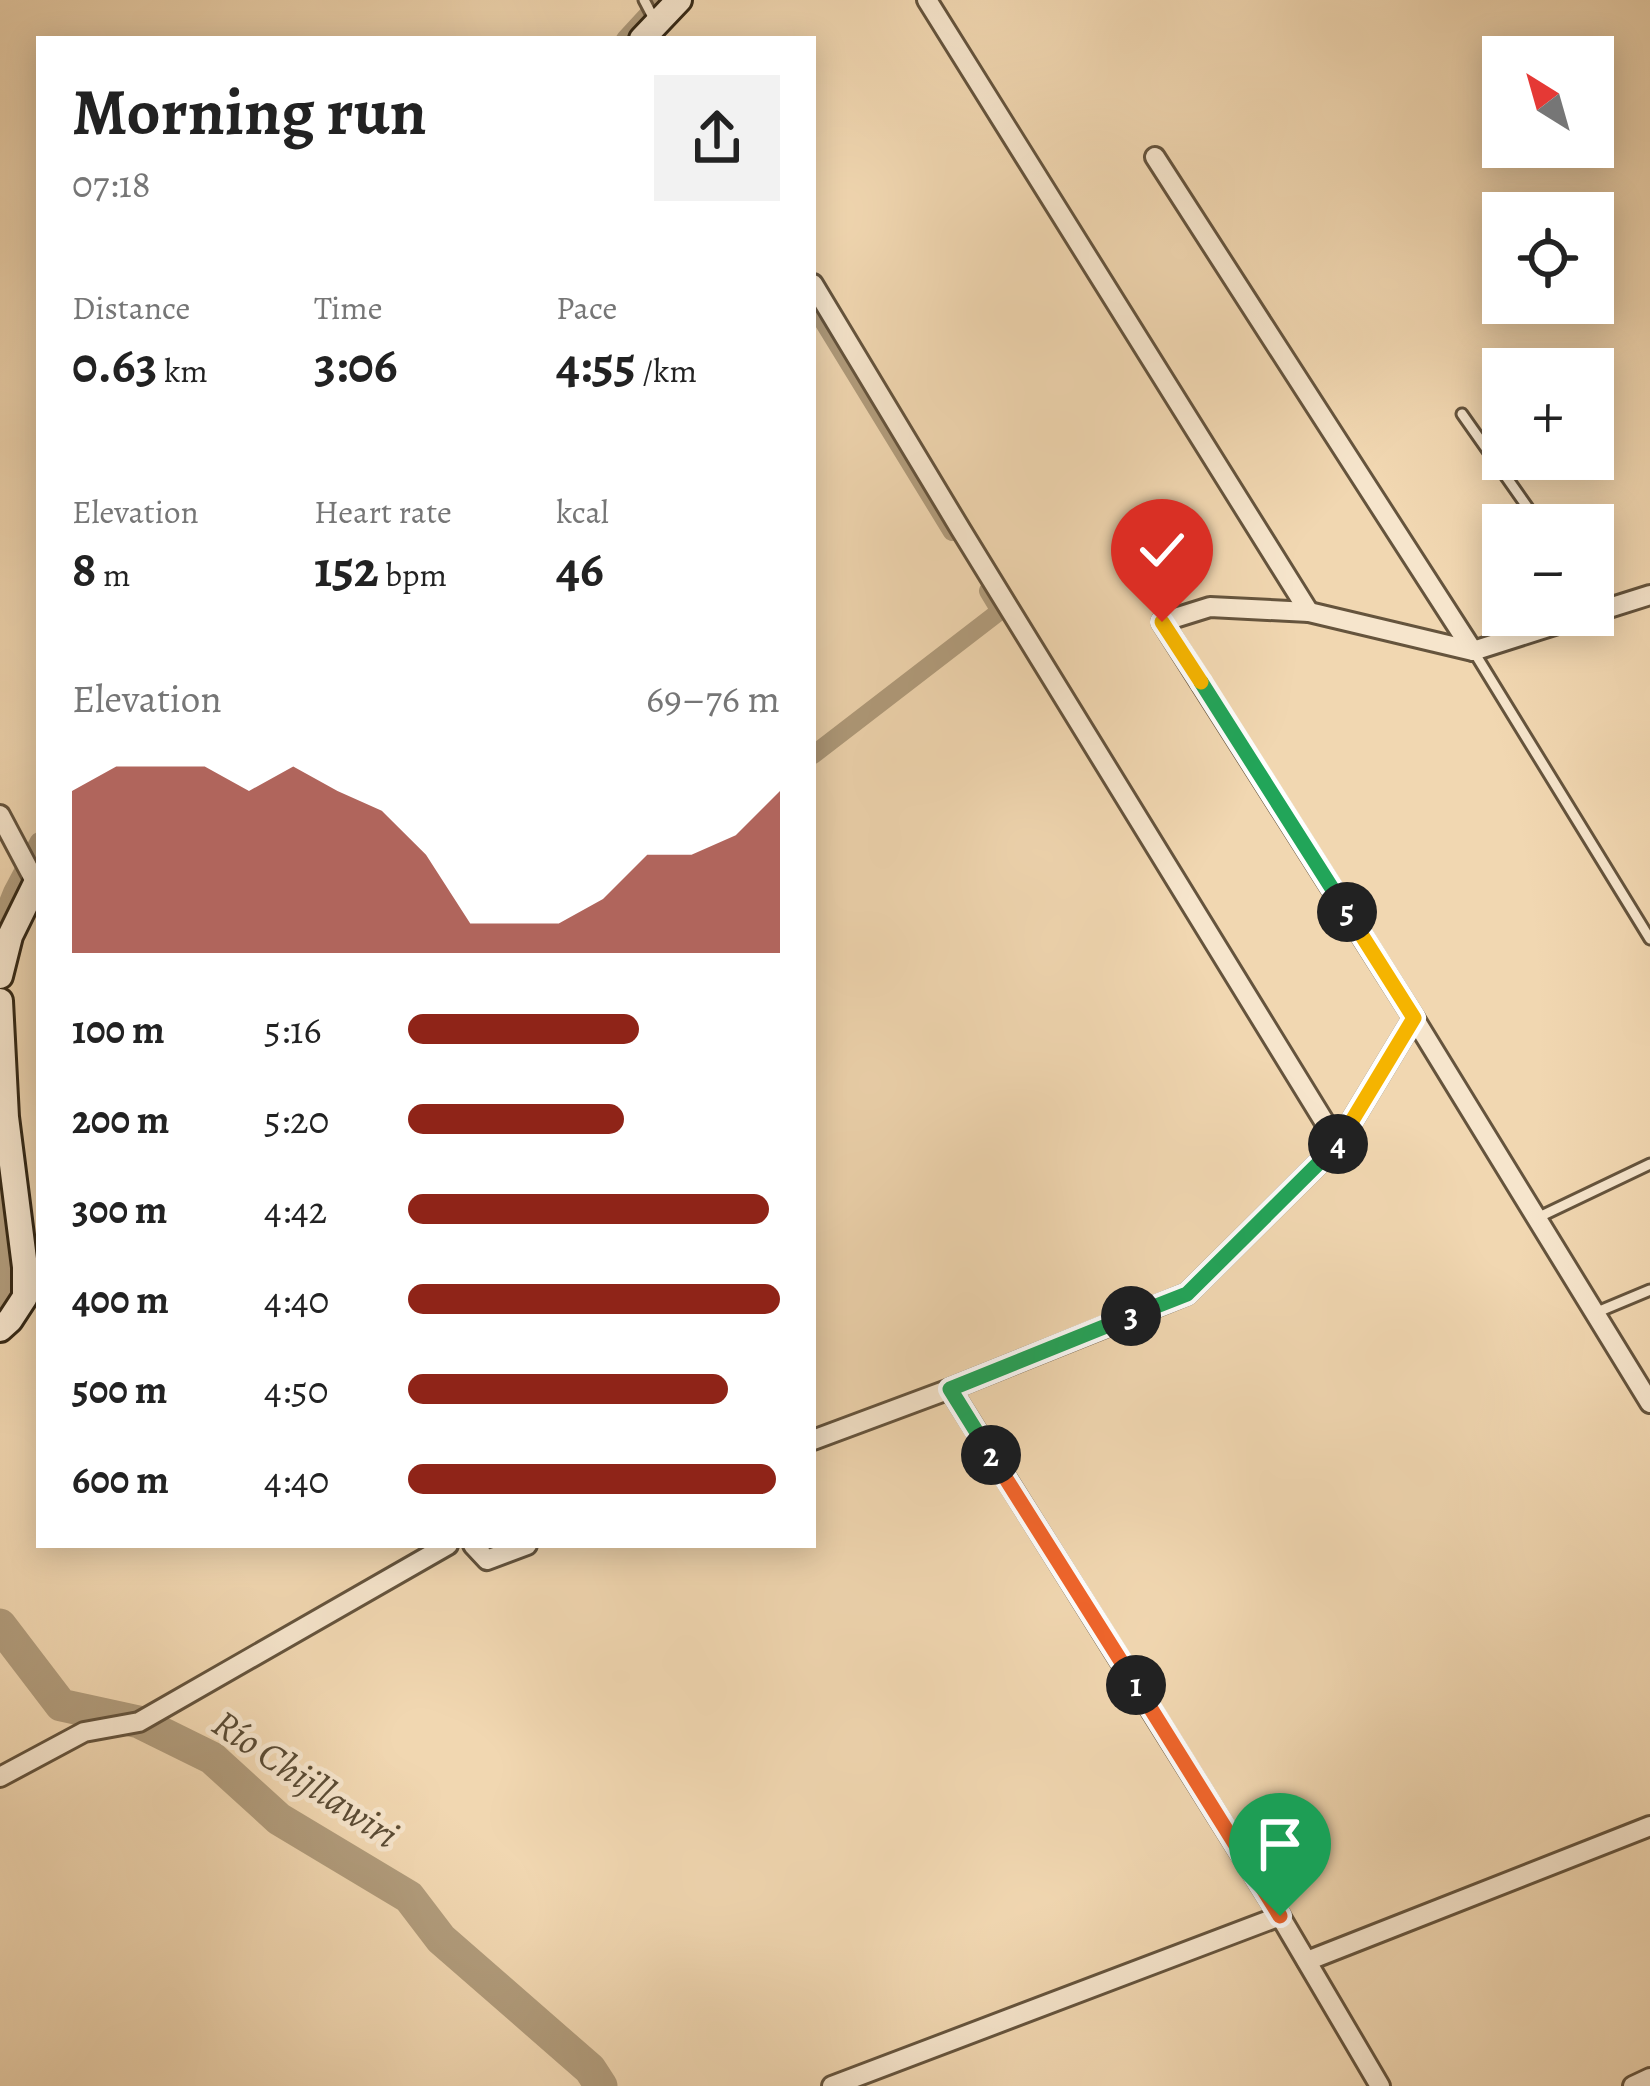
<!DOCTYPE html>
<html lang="en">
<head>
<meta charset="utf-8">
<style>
	body { margin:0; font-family:Alegreya,serif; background:#f2f2f2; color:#222; height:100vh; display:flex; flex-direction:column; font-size:45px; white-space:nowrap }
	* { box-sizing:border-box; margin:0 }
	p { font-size:39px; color:#767676 }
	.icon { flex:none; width:66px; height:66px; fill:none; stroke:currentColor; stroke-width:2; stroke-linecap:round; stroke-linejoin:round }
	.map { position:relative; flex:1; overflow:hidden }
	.sheet { position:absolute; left:36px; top:36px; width:780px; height:1512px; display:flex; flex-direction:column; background:#fff; border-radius:0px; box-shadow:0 6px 30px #0003 }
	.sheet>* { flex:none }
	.needle { width:78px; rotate:323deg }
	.controls { position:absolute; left:1482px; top:36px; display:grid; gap:24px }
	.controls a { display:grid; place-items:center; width:132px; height:132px; border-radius:0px; background:#fff; box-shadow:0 6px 30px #0003; font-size:60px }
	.pin { position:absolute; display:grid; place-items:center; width:102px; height:102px; color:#fff; margin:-123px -51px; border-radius:50% 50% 50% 0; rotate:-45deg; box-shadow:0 0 12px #0007 }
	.pin .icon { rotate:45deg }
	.km { position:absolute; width:60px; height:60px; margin:-30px; border-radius:50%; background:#222; color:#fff; font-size:33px; line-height:60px; text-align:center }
	.round { display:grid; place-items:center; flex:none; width:126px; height:126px; border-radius:0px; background:#f2f2f2 }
	.summary { display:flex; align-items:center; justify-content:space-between; height:204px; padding:0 36px }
	h1 { font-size:66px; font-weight:600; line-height:90px }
	.figures { display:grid; grid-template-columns:repeat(3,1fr); gap:18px; height:204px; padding:12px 36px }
	.figures div { display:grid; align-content:center }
	.figures b { font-size:51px; font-weight:600 }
	.figures small { font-size:33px; font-weight:400 }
	.figures p { font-size:33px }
	.chart { height:336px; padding:24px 36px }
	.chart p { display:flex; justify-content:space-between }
	.chart svg { width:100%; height:216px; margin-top:12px; fill:#8f2418; opacity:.7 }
	ul { padding:0 36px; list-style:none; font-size:39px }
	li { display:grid; grid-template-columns:192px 144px 1fr; align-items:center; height:90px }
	li i { height:30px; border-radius:15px; background:#8f2418 }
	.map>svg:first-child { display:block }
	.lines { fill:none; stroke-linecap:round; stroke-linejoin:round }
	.canal { stroke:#b19c7c; stroke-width:18 }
	.river { stroke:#b19c7c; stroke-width:33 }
	.lane-casing { stroke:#65543d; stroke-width:15 }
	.street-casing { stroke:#65543d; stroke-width:24 }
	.secondary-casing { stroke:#362916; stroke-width:30 }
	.lane { stroke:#f6e5cc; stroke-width:9 }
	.street { stroke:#f6e5cc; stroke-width:18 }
	.secondary { stroke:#f6e5cc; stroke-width:24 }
	.split-1-casing { stroke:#fff; stroke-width:24 }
	.split-2-casing { stroke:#fff; stroke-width:24 }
	.split-3-casing { stroke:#fff; stroke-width:24 }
	.split-4-casing { stroke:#fff; stroke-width:24 }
	.split-5-casing { stroke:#fff; stroke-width:24 }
	.split-6-casing { stroke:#fff; stroke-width:24 }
	.split-7-casing { stroke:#fff; stroke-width:24 }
	.split-1 { stroke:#f0652b; stroke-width:15 }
	.split-2 { stroke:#f0652b; stroke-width:15 }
	.split-3 { stroke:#22a559; stroke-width:15 }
	.split-4 { stroke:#22a559; stroke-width:15 }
	.split-5 { stroke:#f5b400; stroke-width:15 }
	.split-6 { stroke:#22a559; stroke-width:15 }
	.split-7 { stroke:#f5b400; stroke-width:15 }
	.labels { text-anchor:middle; stroke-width:10; stroke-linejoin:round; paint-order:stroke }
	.water-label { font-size:39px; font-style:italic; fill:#5b4c35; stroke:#f6e5cc }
</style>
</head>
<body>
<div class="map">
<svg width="1650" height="2086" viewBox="0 0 1650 2086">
	<rect width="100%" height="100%" fill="#f1d7b1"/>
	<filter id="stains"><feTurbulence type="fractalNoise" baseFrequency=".00167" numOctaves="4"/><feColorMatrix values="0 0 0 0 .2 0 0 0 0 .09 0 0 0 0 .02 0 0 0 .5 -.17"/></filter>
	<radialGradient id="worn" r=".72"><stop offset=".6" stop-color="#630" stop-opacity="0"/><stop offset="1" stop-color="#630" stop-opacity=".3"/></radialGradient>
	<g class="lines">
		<g class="canal">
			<path d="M625 39 661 0"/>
			<path d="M813 305 952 532"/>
			<path d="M813 755 1000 611 988 591"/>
			<path d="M0 922 12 892 39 841"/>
			<path d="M0 1198 8 1269 0 1300"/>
		</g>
		<path class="river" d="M0 1625 61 1705 139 1722 212 1758 279 1819 409 1897 441 1939 590 2069 601 2086"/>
		<g class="lane-casing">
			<g id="lane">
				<path d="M644 0 654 19"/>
				<path d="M1462 414 1540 525"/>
				<path d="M1474 652 1650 939"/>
				<path d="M1537 1218 1650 1164"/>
				<path d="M1595 1313 1650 1290"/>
			</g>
		</g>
		<g class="street-casing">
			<g id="street">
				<path d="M927 0 1309 612"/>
				<path d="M1155 157 1473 651"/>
				<path d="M813 284 961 530 1338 1144"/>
				<path d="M1593 613 1650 595"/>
				<path d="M1586 615 1473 651 1309 612 1210 607 1162 622 1414 1018 1650 1403"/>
				<path d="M0 815 36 883"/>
				<path d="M950 1389 1280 1916 1380 2086"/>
				<path d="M813 1440 950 1389 1187 1294 1338 1144 1414 1018"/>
				<path d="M473 1545 487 1560 527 1545"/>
				<path d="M0 1777 84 1732 139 1722 448 1545"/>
				<path d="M1307 1961 1650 1826"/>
				<path d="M832 2086 1280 1916"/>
				<path d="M1633 2086 1650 2078"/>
			</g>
		</g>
		<g class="secondary-casing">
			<g id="secondary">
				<path d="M642 39 679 0"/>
				<path d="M0 976 10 936 39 877"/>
				<path d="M0 1001 6 1117 25 1267V1297L10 1320 0 1329"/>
			</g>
		</g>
		<use href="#lane" class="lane"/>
		<use href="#street" class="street"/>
		<use href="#secondary" class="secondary"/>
	</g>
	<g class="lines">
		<g class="split-1-casing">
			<path id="split-1" d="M1136 1685 1280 1916"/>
		</g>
		<g class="split-2-casing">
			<path id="split-2" d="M991 1455 1136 1685"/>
		</g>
		<g class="split-3-casing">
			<path id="split-3" d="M991 1455 950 1389 1131 1316"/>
		</g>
		<g class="split-4-casing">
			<path id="split-4" d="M1131 1316 1187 1294 1338 1144"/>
		</g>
		<g class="split-5-casing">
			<path id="split-5" d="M1338 1144 1414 1018 1347 912"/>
		</g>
		<g class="split-6-casing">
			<path id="split-6" d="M1201 682 1347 912"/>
		</g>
		<g class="split-7-casing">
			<path id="split-7" d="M1162 622 1201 682"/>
		</g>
		<use href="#split-1" class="split-1"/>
		<use href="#split-2" class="split-2"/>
		<use href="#split-3" class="split-3"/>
		<use href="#split-4" class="split-4"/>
		<use href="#split-5" class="split-5"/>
		<use href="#split-6" class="split-6"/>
		<use href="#split-7" class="split-7"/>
	</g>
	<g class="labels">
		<g class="water-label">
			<text transform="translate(306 1778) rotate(34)" y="14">Río Chijllawiri</text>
		</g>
	</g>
	<rect width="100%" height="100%" filter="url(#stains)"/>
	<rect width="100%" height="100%" fill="url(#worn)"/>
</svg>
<div class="controls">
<a><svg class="needle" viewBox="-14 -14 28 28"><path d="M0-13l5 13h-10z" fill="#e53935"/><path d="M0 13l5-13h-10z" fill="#767676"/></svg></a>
<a><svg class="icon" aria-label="locate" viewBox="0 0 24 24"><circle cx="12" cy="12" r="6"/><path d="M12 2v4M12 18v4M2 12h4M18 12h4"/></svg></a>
<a>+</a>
<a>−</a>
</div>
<div class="pin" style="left:1280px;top:1916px;background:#1e9e55"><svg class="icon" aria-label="arrive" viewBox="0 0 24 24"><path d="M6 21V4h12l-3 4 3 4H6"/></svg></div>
<div class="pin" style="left:1162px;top:622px;background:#d93025"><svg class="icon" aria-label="check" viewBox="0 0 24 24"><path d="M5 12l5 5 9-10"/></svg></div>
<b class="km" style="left:1136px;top:1685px">1</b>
<b class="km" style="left:991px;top:1455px">2</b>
<b class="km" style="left:1131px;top:1316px">3</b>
<b class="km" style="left:1338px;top:1144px">4</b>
<b class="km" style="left:1347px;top:912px">5</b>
<section class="sheet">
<div class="summary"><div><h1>Morning run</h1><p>07:18</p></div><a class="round"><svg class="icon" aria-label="share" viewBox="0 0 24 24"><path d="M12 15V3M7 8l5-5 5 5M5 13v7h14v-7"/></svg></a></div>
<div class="figures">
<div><p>Distance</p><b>0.63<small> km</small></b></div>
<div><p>Time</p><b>3:06</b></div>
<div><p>Pace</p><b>4:55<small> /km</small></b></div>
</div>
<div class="figures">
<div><p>Elevation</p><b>8<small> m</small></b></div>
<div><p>Heart rate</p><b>152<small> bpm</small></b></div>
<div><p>kcal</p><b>46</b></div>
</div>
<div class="chart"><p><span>Elevation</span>69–76 m</p>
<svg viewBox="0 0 160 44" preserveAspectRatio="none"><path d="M0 44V11L10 6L20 6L30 6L40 11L50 6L60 11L70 15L80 24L90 38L100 38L110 38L120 33L130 24L140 24L150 20L160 11V44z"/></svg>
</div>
<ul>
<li><b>100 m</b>5:16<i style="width:62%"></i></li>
<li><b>200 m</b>5:20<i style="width:58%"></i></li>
<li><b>300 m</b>4:42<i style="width:97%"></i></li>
<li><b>400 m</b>4:40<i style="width:100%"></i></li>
<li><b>500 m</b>4:50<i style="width:86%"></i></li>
<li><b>600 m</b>4:40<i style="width:99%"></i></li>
</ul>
</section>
</div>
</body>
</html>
